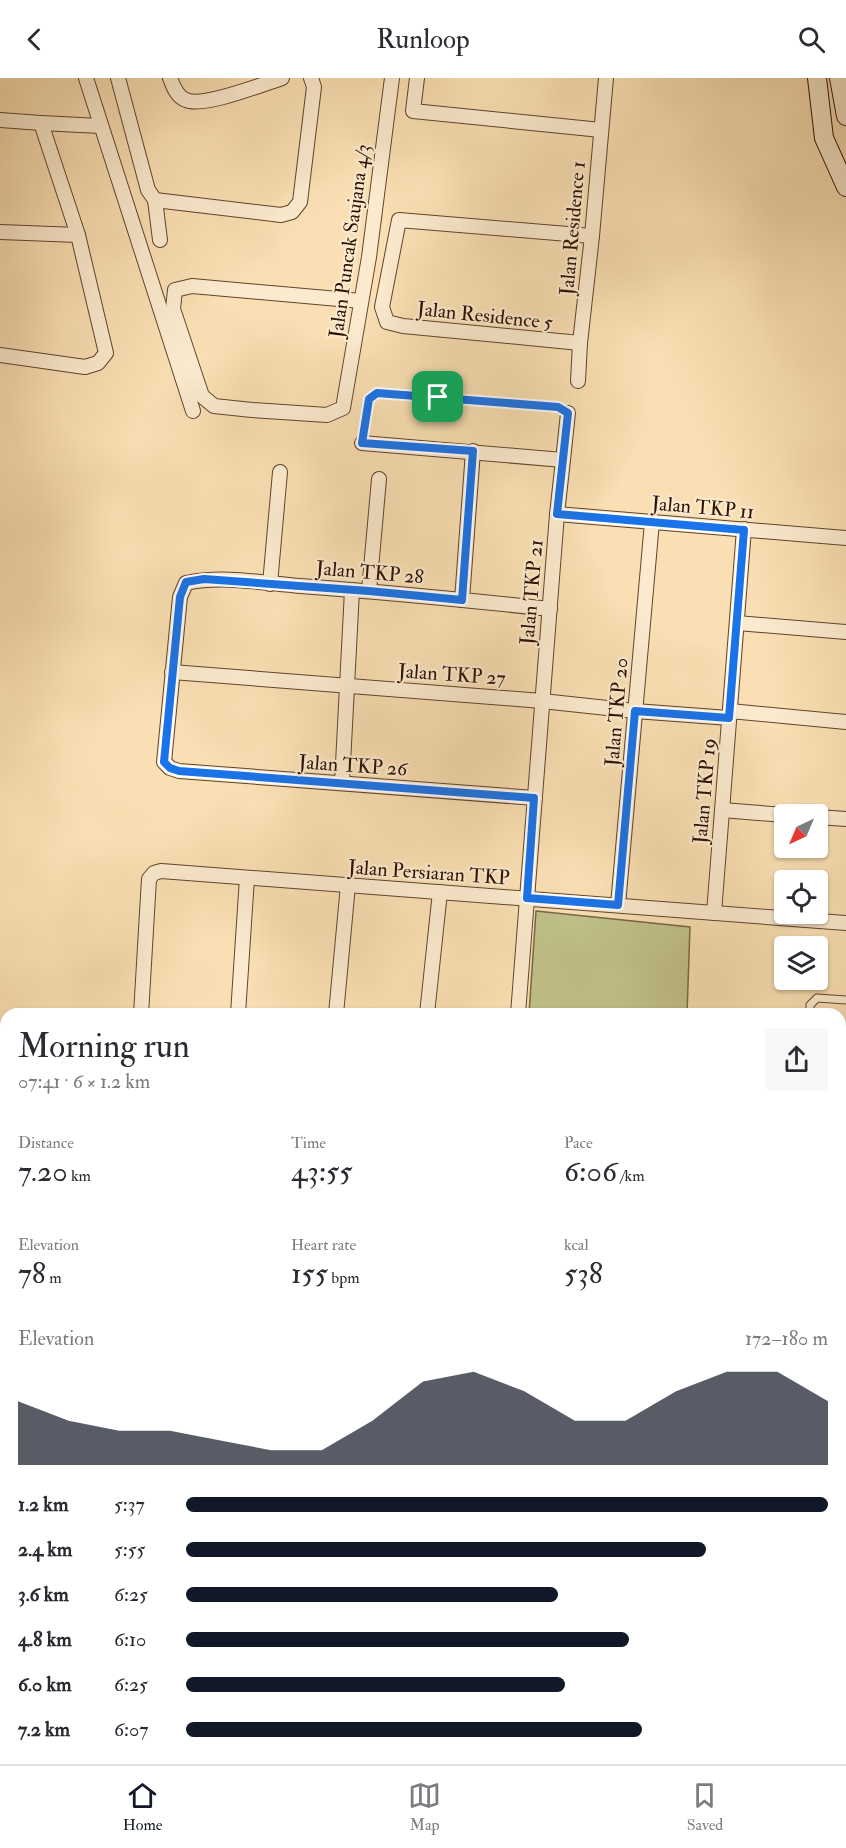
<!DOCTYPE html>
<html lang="en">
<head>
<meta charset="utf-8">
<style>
	body { margin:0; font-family:"IM FELL Double Pica",serif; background:#f7f7f7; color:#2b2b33; height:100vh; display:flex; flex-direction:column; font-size:22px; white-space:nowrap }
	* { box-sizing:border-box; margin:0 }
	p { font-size:20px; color:#7c7c81 }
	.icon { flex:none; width:33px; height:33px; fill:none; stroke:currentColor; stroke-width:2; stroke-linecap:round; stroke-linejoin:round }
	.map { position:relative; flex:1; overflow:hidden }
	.panel { position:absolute; left:0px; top:930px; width:846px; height:756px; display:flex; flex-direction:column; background:#fff; border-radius:18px 18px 0 0; box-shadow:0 2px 4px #0004 }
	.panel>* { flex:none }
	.needle { width:39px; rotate:224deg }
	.tools { position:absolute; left:774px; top:726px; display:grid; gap:12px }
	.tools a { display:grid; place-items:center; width:54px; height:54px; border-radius:6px; background:#fff; box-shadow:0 2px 4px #0004; font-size:30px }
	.pin { position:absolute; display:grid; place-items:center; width:51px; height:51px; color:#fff; margin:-26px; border-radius:12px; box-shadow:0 3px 9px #0006 }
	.round { display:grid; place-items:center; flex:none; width:63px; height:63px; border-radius:6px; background:#f7f7f7 }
	.summary { display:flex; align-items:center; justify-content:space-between; height:102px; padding:0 18px }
	h1 { font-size:33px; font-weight:600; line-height:45px }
	.stats { display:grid; grid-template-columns:repeat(3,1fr); gap:9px; height:102px; padding:6px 18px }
	.stats div { display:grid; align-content:center }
	.stats b { font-size:30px; font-weight:600 }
	.stats small { font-size:16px; font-weight:400 }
	.stats p { font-size:16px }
	.chart { height:168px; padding:12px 18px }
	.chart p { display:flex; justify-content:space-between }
	.chart svg { width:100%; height:108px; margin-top:6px; fill:#111827; opacity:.7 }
	ul { padding:0 18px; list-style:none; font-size:20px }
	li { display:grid; grid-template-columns:96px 72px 1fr; align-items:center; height:45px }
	li i { height:15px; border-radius:8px; background:#111827 }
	header { display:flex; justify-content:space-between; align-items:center; height:78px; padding:0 18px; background:#fff; font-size:27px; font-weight:600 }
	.tab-bar { display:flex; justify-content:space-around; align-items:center; height:84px; border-top:2px solid #e1e1e2; background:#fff; font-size:16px; color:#7c7c81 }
	.tab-bar a { display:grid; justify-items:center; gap:3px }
	.tab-bar .active { color:#111827 }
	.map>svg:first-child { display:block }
	.green { fill:#c1c18a; stroke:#786845; stroke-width:1.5 }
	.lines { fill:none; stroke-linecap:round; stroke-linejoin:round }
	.lane-casing { stroke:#61442d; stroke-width:9 }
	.street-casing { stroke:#61442d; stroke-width:16 }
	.secondary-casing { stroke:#2e1000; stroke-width:20 }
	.path { stroke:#2e1000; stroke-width:2; stroke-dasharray:4.5 3; stroke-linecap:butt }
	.lane { stroke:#fbeace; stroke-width:7 }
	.street { stroke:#fbeace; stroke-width:14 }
	.secondary { stroke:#fbeace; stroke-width:18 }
	.route-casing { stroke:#fff; stroke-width:12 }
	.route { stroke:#1a73e8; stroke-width:8 }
	.labels { text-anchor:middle; stroke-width:4.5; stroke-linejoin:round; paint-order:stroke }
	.street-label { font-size:20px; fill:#2e1000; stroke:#fbeace }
</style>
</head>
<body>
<header><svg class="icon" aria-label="back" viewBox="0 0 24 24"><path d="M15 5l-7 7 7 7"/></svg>Runloop<svg class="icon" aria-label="search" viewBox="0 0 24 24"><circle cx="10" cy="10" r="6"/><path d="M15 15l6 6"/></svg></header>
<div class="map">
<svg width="846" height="1686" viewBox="0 0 846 1686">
	<rect width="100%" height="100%" fill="#f9dfb3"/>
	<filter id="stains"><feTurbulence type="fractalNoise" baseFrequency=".00333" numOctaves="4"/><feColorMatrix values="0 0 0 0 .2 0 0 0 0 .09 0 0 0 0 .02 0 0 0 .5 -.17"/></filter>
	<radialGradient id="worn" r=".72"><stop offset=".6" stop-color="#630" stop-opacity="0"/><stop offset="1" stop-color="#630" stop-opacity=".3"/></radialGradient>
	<g class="green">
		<path d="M536 833 690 849 687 936H529Z"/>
		<path d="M398 1680H456V1686H399Z"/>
	</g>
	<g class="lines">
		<g class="lane-casing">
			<g id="lane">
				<path d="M362 365 369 321 377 315 558 329 568 335"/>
				<path d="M810 936V927L817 920 846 922"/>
				<path d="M840 996H846"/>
				<path d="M0 1295 6 1301"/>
				<path d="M0 1470 6 1475"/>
			</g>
		</g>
		<g class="street-casing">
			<g id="street">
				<path d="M86 0 193 333"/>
				<path d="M118 0 148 112 155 122 160 162"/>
				<path d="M170 0C173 8 177 19 186 22 203 30 263 6 282 0"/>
				<path d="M417 0 413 33 601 52"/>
				<path d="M0 42 41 45 100 48"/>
				<path d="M155 122 281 137 292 134 300 124 314 9 311 0"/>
				<path d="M0 154 78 157"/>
				<path d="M361 223 192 208 175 212 173 231 202 318 214 328 252 332 327 337 343 330 369 179 392 0"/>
				<path d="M580 265 403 248 387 244 382 229 399 142 592 158"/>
				<path d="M0 277 85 289 98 285 106 275 78 157 41 45"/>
				<path d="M578 303 580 265 592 158 606 0"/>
				<path d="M362 365 563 382 568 335"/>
				<path d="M557 436 846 460"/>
				<path d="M270 506 280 394"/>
				<path d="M369 513 379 401"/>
				<path d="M462 522 473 373"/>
				<path d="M737 545 846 554"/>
				<path d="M172 594 542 623 635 633 729 640"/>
				<path d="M730 633 846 644"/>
				<path d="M342 705 352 512"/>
				<path d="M535 720 179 693 170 690 164 684 180 519 186 505C223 497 263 505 300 508 383 514 466 522 550 531"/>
				<path d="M722 732 784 737"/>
				<path d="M818 739 846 741"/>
				<path d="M618 827 652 444"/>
				<path d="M714 835 744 451"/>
				<path d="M141 936 149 801 154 795 161 793 846 845"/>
				<path d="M238 936 247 800"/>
				<path d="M336 936 348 807"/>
				<path d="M427 936 440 814"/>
				<path d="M518 936 557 436 563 382"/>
				<path d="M0 1185 2 1199"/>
				<path d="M2 1216 6 1243"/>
				<path d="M3 1260 6 1249"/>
				<path d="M0 1385 6 1391"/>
				<path d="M0 1431 6 1424"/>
				<path d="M0 1557 6 1563"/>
				<path d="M184 1686 200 1680"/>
				<path d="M730 1686 731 1680"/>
			</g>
		</g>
		<g class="secondary-casing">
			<g id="secondary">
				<path d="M817 0 824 60 846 109"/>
				<path d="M839 0 846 38"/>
				<path d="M0 1108 6 1114"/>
				<path d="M0 1155 6 1149"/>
				<path d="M840 1324 846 1325"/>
				<path d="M803 1686V1680"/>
				<path d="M819 1686V1680"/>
			</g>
		</g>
		<g class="path">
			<path d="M0 1653 6 1669"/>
			<path d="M9 1680 11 1686"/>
			<path d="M87 1680 90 1686"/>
			<path d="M393 1680 395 1686"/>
			<path d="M458 1686V1680"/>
		</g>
		<use href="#lane" class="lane"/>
		<use href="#street" class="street"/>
		<use href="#secondary" class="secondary"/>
	</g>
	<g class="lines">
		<g class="route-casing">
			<path id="route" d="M377 315 558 329 568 335 557 436 744 452 729 640 635 633 618 827 527 820 534 720 179 693 170 690 164 684 180 519 186 504 204 501 369 513 462 522 473 373 362 365 369 321Z"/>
		</g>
		<use href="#route" class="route"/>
	</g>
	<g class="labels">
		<g class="street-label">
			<text transform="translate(572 150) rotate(-85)" y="7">Jalan Residence 1</text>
			<text transform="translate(349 163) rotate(-82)" y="7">Jalan Puncak Saujana 4/3</text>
			<text transform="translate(485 237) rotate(6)" y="7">Jalan Residence 5</text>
			<text transform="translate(703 429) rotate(5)" y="7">Jalan TKP 11</text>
			<text transform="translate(370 494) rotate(5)" y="7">Jalan TKP 28</text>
			<text transform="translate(531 514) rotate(-85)" y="7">Jalan TKP 21</text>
			<text transform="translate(452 596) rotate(4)" y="7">Jalan TKP 27</text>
			<text transform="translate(616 634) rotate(-85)" y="7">Jalan TKP 20</text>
			<text transform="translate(353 687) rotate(4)" y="7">Jalan TKP 26</text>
			<text transform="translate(704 713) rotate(-85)" y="7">Jalan TKP 19</text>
			<text transform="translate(429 794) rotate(4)" y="7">Jalan Persiaran TKP</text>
		</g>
	</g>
	<rect width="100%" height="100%" filter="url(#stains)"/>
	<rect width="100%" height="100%" fill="url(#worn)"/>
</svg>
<div class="tools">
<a><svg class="needle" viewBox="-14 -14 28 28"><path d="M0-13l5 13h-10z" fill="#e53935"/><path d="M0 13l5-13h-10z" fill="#7c7c81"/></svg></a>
<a><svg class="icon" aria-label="locate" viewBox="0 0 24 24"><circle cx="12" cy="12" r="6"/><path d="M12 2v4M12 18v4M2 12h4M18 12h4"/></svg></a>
<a><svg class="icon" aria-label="layers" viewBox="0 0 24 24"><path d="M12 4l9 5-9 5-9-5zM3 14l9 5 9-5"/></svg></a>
</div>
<div class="pin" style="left:438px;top:319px;background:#1e9e55"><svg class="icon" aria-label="arrive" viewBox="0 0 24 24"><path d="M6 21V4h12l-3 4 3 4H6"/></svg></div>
<section class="panel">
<div class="summary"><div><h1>Morning run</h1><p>07:41 · 6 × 1.2 km</p></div><a class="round"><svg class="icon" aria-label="share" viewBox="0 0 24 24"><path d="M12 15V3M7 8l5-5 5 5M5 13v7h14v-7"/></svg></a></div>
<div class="stats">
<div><p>Distance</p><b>7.20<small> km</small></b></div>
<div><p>Time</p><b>43:55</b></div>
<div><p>Pace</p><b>6:06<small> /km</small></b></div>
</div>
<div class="stats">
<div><p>Elevation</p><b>78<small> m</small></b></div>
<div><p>Heart rate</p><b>155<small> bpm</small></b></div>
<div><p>kcal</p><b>538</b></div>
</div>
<div class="chart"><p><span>Elevation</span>172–180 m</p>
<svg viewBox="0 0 160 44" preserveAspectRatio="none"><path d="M0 44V18L10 26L20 30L30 30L40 34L50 38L60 38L70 26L80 10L90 6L100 14L110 26L120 26L130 14L140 6L150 6L160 18V44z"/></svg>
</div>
<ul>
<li><b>1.2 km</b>5:37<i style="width:100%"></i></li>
<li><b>2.4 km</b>5:55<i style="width:81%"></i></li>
<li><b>3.6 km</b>6:25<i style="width:58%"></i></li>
<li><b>4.8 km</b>6:10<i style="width:69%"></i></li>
<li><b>6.0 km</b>6:25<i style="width:59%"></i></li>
<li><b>7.2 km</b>6:07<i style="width:71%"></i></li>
</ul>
</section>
</div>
<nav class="tab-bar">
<a class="active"><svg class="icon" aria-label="home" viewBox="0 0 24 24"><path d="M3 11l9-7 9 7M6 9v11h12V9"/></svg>Home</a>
<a><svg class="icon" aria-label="map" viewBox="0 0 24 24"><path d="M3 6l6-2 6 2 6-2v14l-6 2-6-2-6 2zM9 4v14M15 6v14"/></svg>Map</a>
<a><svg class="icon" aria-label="saved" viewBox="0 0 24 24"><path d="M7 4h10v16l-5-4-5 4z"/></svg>Saved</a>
</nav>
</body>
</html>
